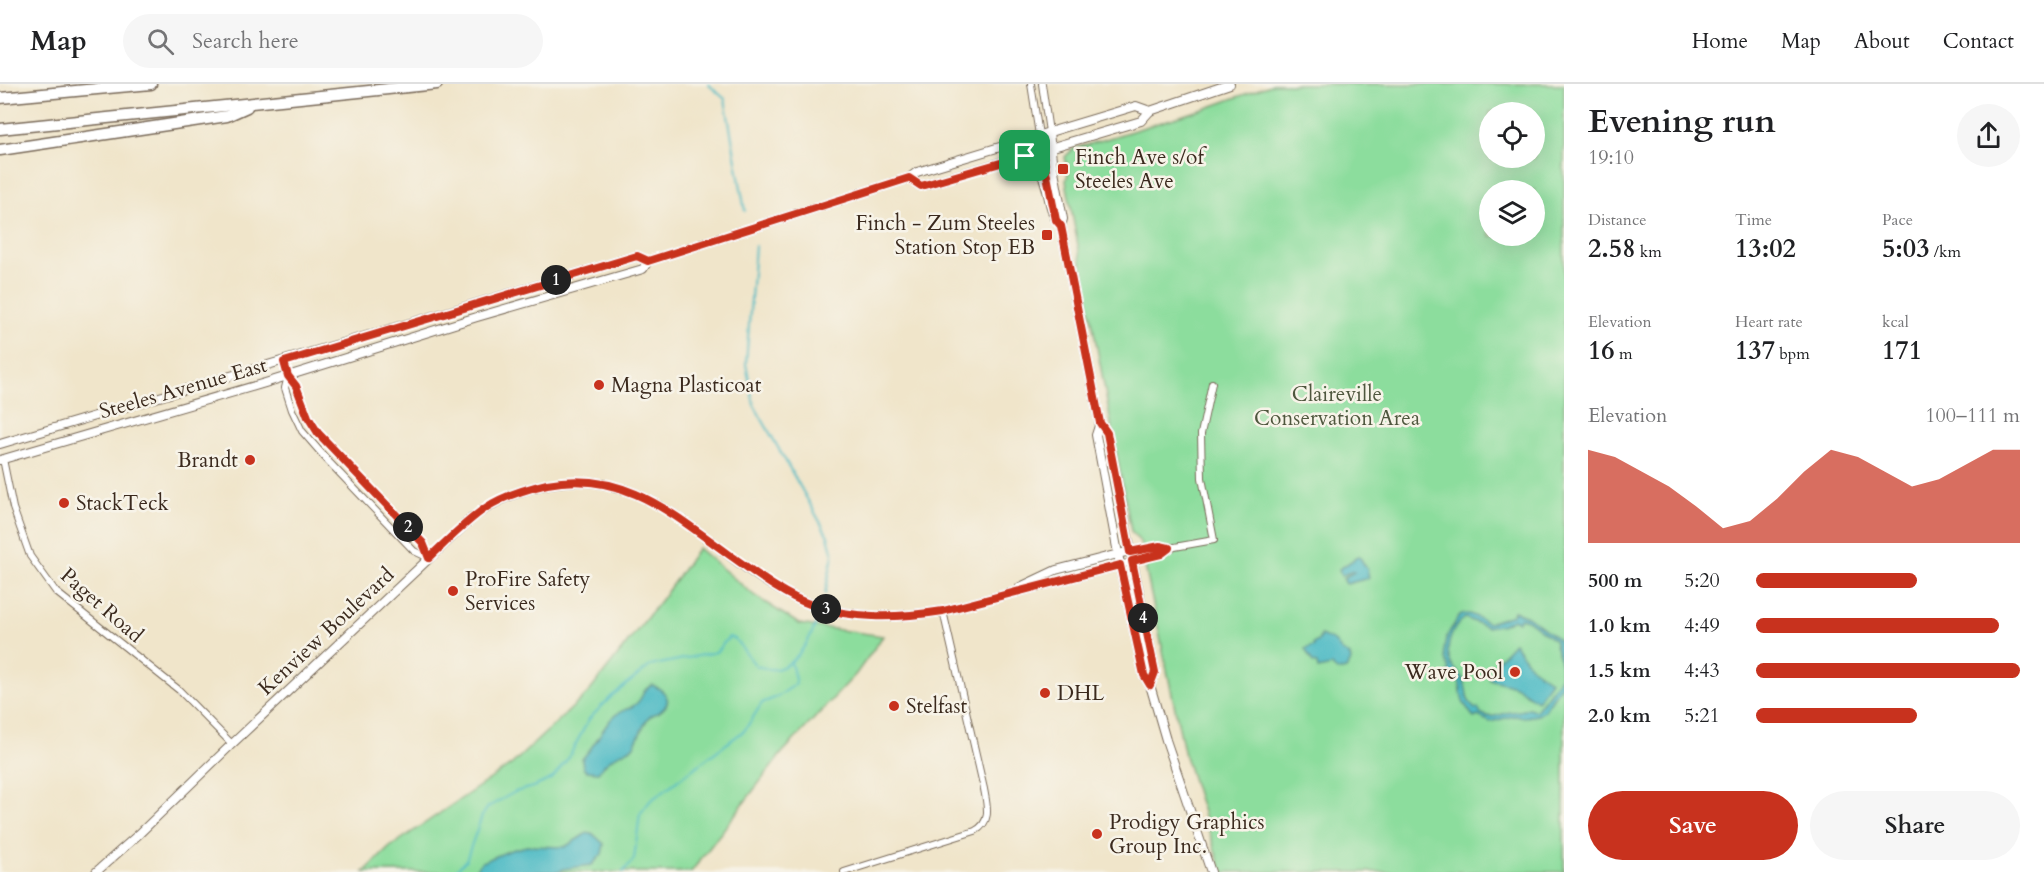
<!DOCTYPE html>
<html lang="en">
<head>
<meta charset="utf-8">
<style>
	body { margin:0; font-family:Cardo,serif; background:#f6f6f6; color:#202124; height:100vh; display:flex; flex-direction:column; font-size:22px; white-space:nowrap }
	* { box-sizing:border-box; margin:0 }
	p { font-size:20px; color:#757577 }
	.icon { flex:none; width:33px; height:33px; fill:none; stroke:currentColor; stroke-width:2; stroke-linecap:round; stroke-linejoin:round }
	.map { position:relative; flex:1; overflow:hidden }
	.details { display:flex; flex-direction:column; background:#fff; width:480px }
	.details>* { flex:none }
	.controls { position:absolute; left:1479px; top:18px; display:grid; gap:12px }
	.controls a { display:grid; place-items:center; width:66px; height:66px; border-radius:50%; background:#fff; box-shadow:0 6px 24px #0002; font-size:30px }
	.pin { position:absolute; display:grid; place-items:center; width:51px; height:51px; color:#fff; margin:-26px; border-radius:12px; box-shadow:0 3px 9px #0006 }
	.km { position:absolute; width:30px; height:30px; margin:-15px; border-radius:50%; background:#222; color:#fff; font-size:16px; line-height:30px; text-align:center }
	.round { display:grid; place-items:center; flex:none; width:63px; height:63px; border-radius:32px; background:#f6f6f6 }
	.summary { display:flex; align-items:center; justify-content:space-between; height:102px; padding:0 24px }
	h1 { font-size:33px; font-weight:600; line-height:45px }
	.metrics { display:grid; grid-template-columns:repeat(3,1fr); gap:9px; height:102px; padding:6px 24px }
	.metrics div { display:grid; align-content:center }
	.metrics b { font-size:26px; font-weight:600 }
	.metrics small { font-size:16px; font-weight:400 }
	.metrics p { font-size:16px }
	.chart { height:168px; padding:12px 24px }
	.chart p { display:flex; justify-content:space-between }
	.chart svg { width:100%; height:108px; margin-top:6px; fill:#c8321e; opacity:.7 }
	.button { display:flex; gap:12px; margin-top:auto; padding:12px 24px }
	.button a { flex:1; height:69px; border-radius:36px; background:#c8321e; color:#fff; font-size:24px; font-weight:600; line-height:69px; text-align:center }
	.button a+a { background:#f6f6f6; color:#202124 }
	ul { padding:0 24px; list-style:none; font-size:20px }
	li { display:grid; grid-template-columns:96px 72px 1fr; align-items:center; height:45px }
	li i { height:15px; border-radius:8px; background:#c8321e }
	header { display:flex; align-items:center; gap:36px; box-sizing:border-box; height:84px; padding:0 30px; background:#fff; border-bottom:2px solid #e0e0e0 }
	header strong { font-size:28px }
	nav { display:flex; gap:33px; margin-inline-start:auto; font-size:21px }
	.search { width:420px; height:54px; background:#f6f6f6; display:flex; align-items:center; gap:15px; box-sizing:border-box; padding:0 21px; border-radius:33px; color:#757577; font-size:22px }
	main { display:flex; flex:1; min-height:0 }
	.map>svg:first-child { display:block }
	.green { fill:#8cdd9d; stroke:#64845e; stroke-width:1.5; fill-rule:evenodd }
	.water { fill:#4cbac4; stroke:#447271; stroke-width:1.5; fill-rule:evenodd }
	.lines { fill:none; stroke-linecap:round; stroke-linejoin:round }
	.stream { stroke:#4cbac4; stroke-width:2 }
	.minor-casing { stroke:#7a6b5a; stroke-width:8 }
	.tertiary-casing { stroke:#7a6b5a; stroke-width:10 }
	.secondary-casing { stroke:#7a6b5a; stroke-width:10 }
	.motorway-casing { stroke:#7a6b5a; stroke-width:13 }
	.minor { stroke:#fff; stroke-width:6 }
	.tertiary { stroke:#fff; stroke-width:8 }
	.secondary { stroke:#fff; stroke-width:8 }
	.motorway { stroke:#fff; stroke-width:10 }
	.route-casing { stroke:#fff; stroke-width:12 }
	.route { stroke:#c8321e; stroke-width:8 }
	.poi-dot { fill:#c8321e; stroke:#f7f3e8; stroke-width:2 }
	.labels { text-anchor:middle; stroke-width:5; stroke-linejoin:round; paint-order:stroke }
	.poi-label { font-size:21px; fill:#3b2a1e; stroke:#f7f3e8; text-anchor:start }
	.street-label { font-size:21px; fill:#3b2a1e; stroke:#f7f3e8 }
	.park-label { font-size:21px; fill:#4f573e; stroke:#f7f3e8 }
</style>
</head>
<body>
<header>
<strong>Map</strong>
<div class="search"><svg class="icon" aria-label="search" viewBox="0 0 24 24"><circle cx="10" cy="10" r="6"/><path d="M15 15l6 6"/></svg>Search here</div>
<nav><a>Home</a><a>Map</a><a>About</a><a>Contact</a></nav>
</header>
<main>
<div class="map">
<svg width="1564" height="788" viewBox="0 0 1564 788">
	<rect width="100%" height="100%" fill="#f7f3e8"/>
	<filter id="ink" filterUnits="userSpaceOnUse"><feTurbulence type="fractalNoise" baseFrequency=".0167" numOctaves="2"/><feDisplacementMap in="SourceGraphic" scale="12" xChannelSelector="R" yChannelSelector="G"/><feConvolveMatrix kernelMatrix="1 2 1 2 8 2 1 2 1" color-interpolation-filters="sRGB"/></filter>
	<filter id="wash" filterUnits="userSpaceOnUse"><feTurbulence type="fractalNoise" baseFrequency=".008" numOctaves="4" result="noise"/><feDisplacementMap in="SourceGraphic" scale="24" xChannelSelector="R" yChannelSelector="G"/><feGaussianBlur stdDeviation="1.35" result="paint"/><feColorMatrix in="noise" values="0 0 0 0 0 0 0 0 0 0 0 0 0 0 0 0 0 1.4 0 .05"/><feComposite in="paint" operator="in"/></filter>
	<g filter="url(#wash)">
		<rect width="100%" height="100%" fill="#f0e5ca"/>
		<g class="green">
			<path d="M1273 0H1564V788H1222L1185 672 1140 458 1131 447 1066 97 1068 89 1065 73 1073 65 1207 24ZM1490 28H1534V74H1490ZM1490 106H1534V152H1490Z"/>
			<path d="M698 464 755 512 799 540 883 552 856 590 782 669 691 788H364L390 763 512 680 589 608 667 508Z"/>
		</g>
		<g class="water">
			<path d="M1359 472 1367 485 1369 494 1346 500 1343 494 1354 488 1352 487 1341 492 1339 485Z"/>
			<path d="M1514 527 1529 533 1559 556 1564 577V597L1545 626 1538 631 1525 633 1513 632 1490 638 1478 632 1474 634 1463 618 1459 596 1454 591 1450 592 1448 590 1450 586C1441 570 1443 557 1453 542 1456 537 1459 530 1466 530 1474 529 1481 537 1488 539L1513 531ZM1465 534 1487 543 1504 540 1513 535 1518 538 1520 534 1527 536 1554 556 1561 581V592L1558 597 1536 627 1529 624C1521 628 1517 627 1510 628 1498 631 1491 636 1480 629L1478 624 1475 625C1463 614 1469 607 1463 595 1461 589 1454 586 1451 580 1444 564 1451 544 1465 534Z"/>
			<path d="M1321 551 1334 557 1341 566 1350 572 1351 577 1346 585 1337 587 1331 582 1318 585 1317 580 1313 579 1305 565 1314 562 1313 560 1318 557Z"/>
			<path d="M1514 559 1530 582 1551 597 1537 617 1515 602 1489 595 1498 576Z"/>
			<path d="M652 601C662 605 675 615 662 626 659 629 653 630 649 633 644 638 638 656 633 663 619 671 608 674 598 688L587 687 583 684 582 675C595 662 601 646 613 633 620 626 631 625 637 619 645 611 640 608 652 601Z"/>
			<path d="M587 749 594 751 604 760 602 770 592 781 563 785 560 788H473L482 778 511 766 527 762 565 763Z"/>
		</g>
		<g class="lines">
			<g class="stream">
				<path d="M709 1 725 15 745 127"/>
				<path d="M755 162 746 280 754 321 828 452 833 471 825 510"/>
				<path d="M454 788 466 776 482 732 488 723 515 708 536 702 553 694 569 673 589 635 612 612 650 582 716 568 729 553 735 555 756 582C762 583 769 586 775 585 795 583 812 553 817 536"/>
				<path d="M623 788 634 775 640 730 650 717 745 646 762 619 777 613 796 600 791 578"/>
			</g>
		</g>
	</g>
	<g filter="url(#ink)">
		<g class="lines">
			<g class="minor-casing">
				<g id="minor">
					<path d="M1031 0 1039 51"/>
					<path d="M1042 0 1049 48"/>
					<path d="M284 278 288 292 296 302 308 333 318 349 423 459 429 474"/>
					<path d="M288 292 285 304 292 326 302 347 329 378 414 467 429 474"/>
					<path d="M3 375 13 424 30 472 56 508 179 606 232 660"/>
					<path d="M1130 467 1159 462 1169 464 1214 456 1202 394 1201 350 1212 299"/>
					<path d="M1120 481 1161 470 1169 464"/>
					<path d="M844 788 975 747C992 738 987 722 984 705L943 527"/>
				</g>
			</g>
			<g class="tertiary-casing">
				<g id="tertiary">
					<path d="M1020 503 1056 486 1130 467"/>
					<path d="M96 788 139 750 232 660 472 434C496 416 521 405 550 400 660 379 720 488 812 521 855 536 898 534 943 527L1120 481"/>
				</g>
			</g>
			<g class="secondary-casing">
				<g id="secondary">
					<path d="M1049 48 1052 76 1063 135 1061 142 1100 339 1107 349 1155 588 1150 601"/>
					<path d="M1039 51 1047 95"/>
					<path d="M1014 80C1053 72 1043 116 1056 136"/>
					<path d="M909 94 921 102 1141 37 1150 27 1230 0"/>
					<path d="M1100 339 1096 351 1122 491 1144 591 1150 601 1166 656 1211 788"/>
					<path d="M0 360 637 172 648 177"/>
					<path d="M0 376 265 299 477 233 643 185 648 177 909 94 917 88 1136 22 1150 27"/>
				</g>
			</g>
			<g class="motorway-casing">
				<g id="motorway">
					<path d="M0 14 151 0"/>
					<path d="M0 45 437 0"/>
					<path d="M0 66 227 32 247 23"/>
				</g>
			</g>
			<use href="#minor" class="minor"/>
			<use href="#tertiary" class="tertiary"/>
			<use href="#secondary" class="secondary"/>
			<use href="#motorway" class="motorway"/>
		</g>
	</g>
	<g class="lines" filter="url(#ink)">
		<g class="route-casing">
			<path id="route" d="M1042 67 1056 136 1061 142 1100 339 1107 349 1130 468 1160 462 1169 464 1161 470 1132 477 1155 588 1150 601 1144 591 1120 481 943 527C898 534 855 536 812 521 781 510 754 488 727 469 670 428 623 386 547 400 526 405 505 411 487 423 466 437 448 456 429 474L423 459 318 349 308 333 296 302 288 292 284 278 637 172 648 177 909 94 921 102Z"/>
		</g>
		<use href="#route" class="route"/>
	</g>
	<g class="poi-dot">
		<rect x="1057" y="79" width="12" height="12" rx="3"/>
		<rect x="1041" y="145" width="12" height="12" rx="3"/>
		<circle cx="599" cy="301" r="6"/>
		<circle cx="250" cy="376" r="6"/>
		<circle cx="64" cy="419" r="6"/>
		<circle cx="453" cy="507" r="6"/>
		<circle cx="1515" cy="588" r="6"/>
		<circle cx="1045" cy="609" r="6"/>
		<circle cx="894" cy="622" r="6"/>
		<circle cx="1097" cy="750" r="6"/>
	</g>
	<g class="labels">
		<g class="poi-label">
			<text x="1075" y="80">Finch Ave s/of<tspan x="1075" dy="24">Steeles Ave</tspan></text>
			<text x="1035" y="146" text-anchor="end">Finch - Zum Steeles<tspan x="1035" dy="24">Station Stop EB</tspan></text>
			<text x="611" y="308">Magna Plasticoat</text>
			<text x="238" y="383" text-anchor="end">Brandt</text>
			<text x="76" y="426">StackTeck</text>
			<text x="465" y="502">ProFire Safety<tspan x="465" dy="24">Services</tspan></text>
			<text x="1503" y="595" text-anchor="end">Wave Pool</text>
			<text x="1057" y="616">DHL</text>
			<text x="906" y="629">Stelfast</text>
			<text x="1109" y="745">Prodigy Graphics<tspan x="1109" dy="24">Group Inc.</tspan></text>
		</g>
		<g class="street-label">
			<text transform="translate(183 304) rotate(-16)" y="7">Steeles Avenue East</text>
			<text transform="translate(102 521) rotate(41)" y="7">Paget Road</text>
			<text transform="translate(326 547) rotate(-43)" y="7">Kenview Boulevard</text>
		</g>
		<g class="park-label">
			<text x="1337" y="317">Claireville<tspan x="1337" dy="24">Conservation Area</tspan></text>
		</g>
	</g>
</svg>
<div class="controls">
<a><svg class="icon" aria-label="locate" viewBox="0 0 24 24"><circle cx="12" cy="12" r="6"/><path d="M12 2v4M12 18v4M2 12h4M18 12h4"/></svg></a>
<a><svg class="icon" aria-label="layers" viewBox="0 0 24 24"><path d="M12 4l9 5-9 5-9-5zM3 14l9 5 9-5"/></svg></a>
</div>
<div class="pin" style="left:1025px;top:72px;background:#1e9e55"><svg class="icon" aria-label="arrive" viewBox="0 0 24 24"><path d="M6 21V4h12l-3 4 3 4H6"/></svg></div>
<b class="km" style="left:556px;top:196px">1</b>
<b class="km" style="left:408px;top:443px">2</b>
<b class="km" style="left:826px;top:525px">3</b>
<b class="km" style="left:1143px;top:534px">4</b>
</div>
<section class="details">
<div class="summary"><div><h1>Evening run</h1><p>19:10</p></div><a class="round"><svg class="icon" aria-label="share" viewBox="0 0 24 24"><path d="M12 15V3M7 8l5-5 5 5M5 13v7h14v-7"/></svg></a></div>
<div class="metrics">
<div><p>Distance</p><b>2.58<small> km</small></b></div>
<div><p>Time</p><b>13:02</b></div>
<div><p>Pace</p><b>5:03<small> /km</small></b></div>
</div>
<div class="metrics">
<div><p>Elevation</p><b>16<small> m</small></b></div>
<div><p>Heart rate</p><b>137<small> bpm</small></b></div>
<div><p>kcal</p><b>171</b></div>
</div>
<div class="chart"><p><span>Elevation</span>100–111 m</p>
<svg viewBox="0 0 160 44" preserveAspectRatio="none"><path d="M0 44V6L10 9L20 15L30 21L40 29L50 38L60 35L70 26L80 15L90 6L100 9L110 15L120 21L130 18L140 12L150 6L160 6V44z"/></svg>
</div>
<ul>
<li><b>500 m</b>5:20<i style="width:61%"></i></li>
<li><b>1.0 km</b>4:49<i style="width:92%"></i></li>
<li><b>1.5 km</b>4:43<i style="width:100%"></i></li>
<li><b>2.0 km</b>5:21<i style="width:61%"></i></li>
</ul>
<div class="button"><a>Save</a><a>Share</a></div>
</section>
</main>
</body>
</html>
